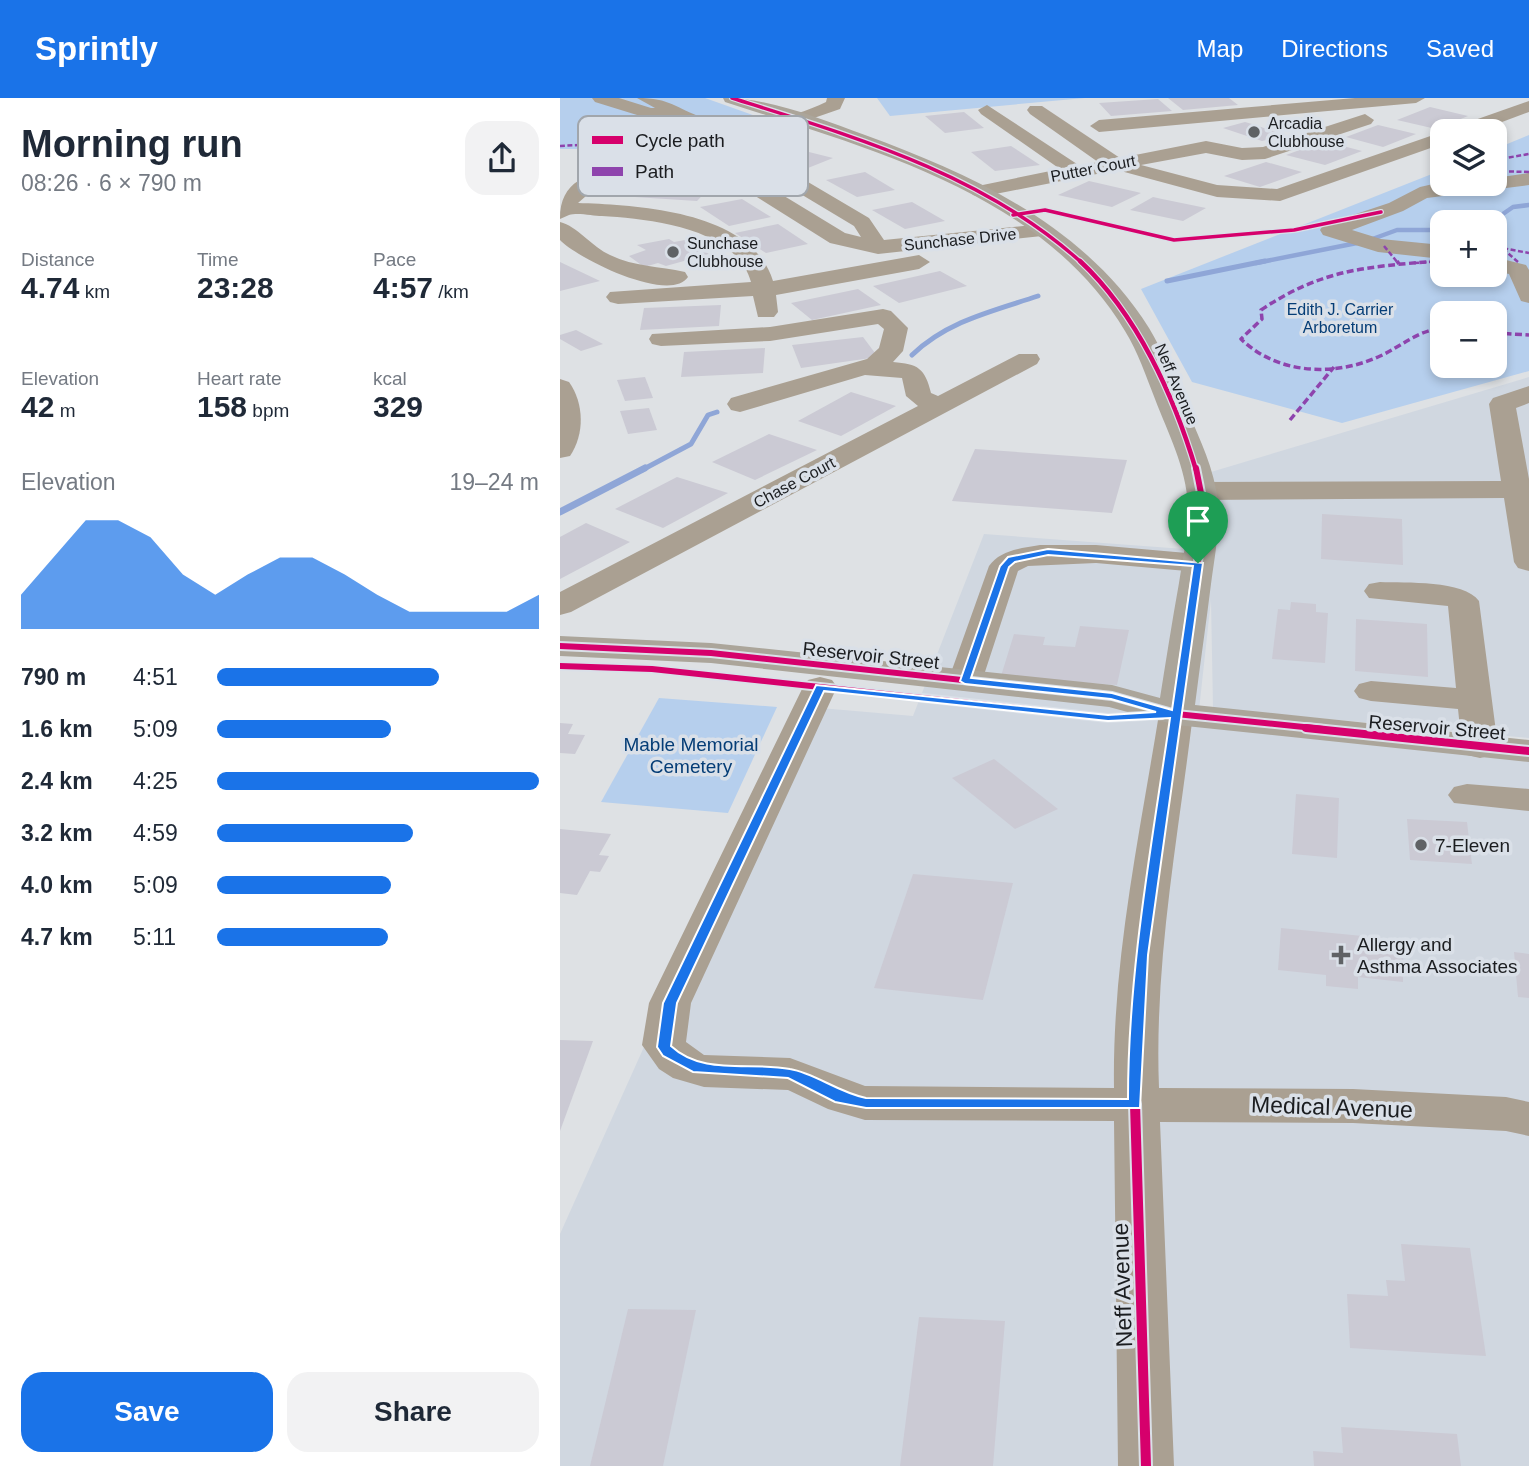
<!DOCTYPE html>
<html lang="en">
<head>
<meta charset="utf-8">
<style>
	body { margin:0; font-family:Helvetica,sans-serif; background:#f2f2f3; color:#1f2937; height:100vh; display:flex; flex-direction:column; font-size:26px; white-space:nowrap }
	* { box-sizing:border-box; margin:0 }
	p { font-size:23px; color:#747a83 }
	.icon { flex:none; width:38px; height:38px; fill:none; stroke:currentColor; stroke-width:2; stroke-linecap:round; stroke-linejoin:round }
	.map { position:relative; flex:1; overflow:hidden }
	.panel { display:flex; flex-direction:column; background:#fff; width:560px }
	.panel>* { flex:none }
	.buttons { position:absolute; left:870px; top:21px; display:grid; gap:14px }
	.buttons a { display:grid; place-items:center; width:77px; height:77px; border-radius:14px; background:#fff; box-shadow:0 4px 10px #0003; font-size:35px }
	.pin { position:absolute; display:grid; place-items:center; width:60px; height:60px; color:#fff; margin:-72px -30px; border-radius:50% 50% 50% 0; rotate:-45deg; box-shadow:0 0 7px #0007 }
	.pin .icon { rotate:45deg }
	.round { display:grid; place-items:center; flex:none; width:74px; height:74px; border-radius:21px; background:#f2f2f3 }
	.head { display:flex; align-items:center; justify-content:space-between; height:119px; padding:0 21px }
	h1 { font-size:38px; font-weight:700; line-height:52px }
	.metrics { display:grid; grid-template-columns:repeat(3,1fr); gap:10px; height:119px; padding:7px 21px }
	.metrics div { display:grid; align-content:center }
	.metrics b { font-size:30px; font-weight:700 }
	.metrics small { font-size:19px; font-weight:400 }
	.metrics p { font-size:19px }
	.chart { height:196px; padding:14px 21px }
	.chart p { display:flex; justify-content:space-between }
	.chart svg { width:100%; height:126px; margin-top:7px; fill:#1a73e8; opacity:.7 }
	.cta { display:flex; gap:14px; margin-top:auto; padding:14px 21px }
	.cta a { flex:1; height:80px; border-radius:21px; background:#1a73e8; color:#fff; font-size:28px; font-weight:700; line-height:80px; text-align:center }
	.cta a+a { background:#f2f2f3; color:#1f2937 }
	ul { padding:0 21px; list-style:none; font-size:23px }
	li { display:grid; grid-template-columns:112px 84px 1fr; align-items:center; height:52px }
	li i { height:18px; border-radius:9px; background:#1a73e8 }
	header { display:flex; align-items:center; gap:42px; box-sizing:border-box; height:98px; padding:0 35px; background:#1a73e8; color:#fff }
	header strong { font-size:33px }
	nav { display:flex; gap:38px; margin-inline-start:auto; font-size:24px }
	main { display:flex; flex:1; min-height:0 }
	.map>svg:first-child { display:block }
	.built { fill:#d0d7e0 }
	.green { fill:#b6cfed; fill-rule:evenodd }
	.lines { fill:none; stroke-linecap:round; stroke-linejoin:round }
	.stream-far2 { stroke:#8fa6d7; stroke-width:4.5 }
	.stream-far1 { stroke:#8fa6d7; stroke-width:5 }
	.stream { stroke:#8fa6d7; stroke-width:7 }
	.building { fill:#cbcad4 }
	.minor { fill:#aaa092; fill-rule:evenodd }
	.major { fill:#aba59a; fill-rule:evenodd }
	.quiet-far1 { stroke:#8e44ad; stroke-width:2.5; stroke-dasharray:5 2.5; stroke-linecap:butt }
	.quiet { stroke:#8e44ad; stroke-width:3.5; stroke-dasharray:7 3.5; stroke-linecap:butt }
	.cycleway-far4-casing { stroke:#dae0e8; stroke-width:6 }
	.cycleway-far3-casing { stroke:#dae0e8; stroke-width:7 }
	.cycleway-far2-casing { stroke:#dae0e8; stroke-width:10 }
	.cycleway-far1-casing { stroke:#dae0e8; stroke-width:12 }
	.cycleway-casing { stroke:#dae0e8; stroke-width:14 }
	.cycleway-far4 { stroke:#d6006c; stroke-width:3.5 }
	.cycleway-far3 { stroke:#d6006c; stroke-width:4.5 }
	.cycleway-far2 { stroke:#d6006c; stroke-width:6 }
	.cycleway-far1 { stroke:#d6006c; stroke-width:8 }
	.cycleway { stroke:#d6006c; stroke-width:10 }
	.route { fill:#1a73e8; stroke:#fff; stroke-width:2; fill-rule:evenodd }
	.poi-dot { fill:#5f6265; stroke:#dae0e8; stroke-width:2.5 }
	.labels { text-anchor:middle; stroke-width:7; stroke-linejoin:round; paint-order:stroke }
	.far-poi-label { font-size:16px; fill:#1b1d20; stroke:#dae0e8; text-anchor:start }
	.far-street-label { font-size:16px; fill:#1b1d20; stroke:#dae0e8 }
	.far-park-label { font-size:16px; fill:#053d76; stroke:#dae0e8 }
	.street-label { font-size:19px; fill:#1b1d20; stroke:#dae0e8 }
	.park-label { font-size:19px; fill:#053d76; stroke:#dae0e8 }
	.poi-label { font-size:19px; fill:#1b1d20; stroke:#dae0e8; text-anchor:start }
	.near-street-label { font-size:23px; fill:#1b1d20; stroke:#dae0e8 }
	.key { fill:#dae0e8; stroke:#a1a6ac; stroke-width:2 }
	.key-label { font-size:19px; fill:#1b1d20 }
</style>
</head>
<body>
<header>
<strong>Sprintly</strong>
<nav><a>Map</a><a>Directions</a><a>Saved</a></nav>
</header>
<main>
<section class="panel">
<div class="head"><div><h1>Morning run</h1><p>08:26 · 6 × 790 m</p></div><a class="round"><svg class="icon" aria-label="share" viewBox="0 0 24 24"><path d="M12 15V3M7 8l5-5 5 5M5 13v7h14v-7"/></svg></a></div>
<div class="metrics">
<div><p>Distance</p><b>4.74<small> km</small></b></div>
<div><p>Time</p><b>23:28</b></div>
<div><p>Pace</p><b>4:57<small> /km</small></b></div>
</div>
<div class="metrics">
<div><p>Elevation</p><b>42<small> m</small></b></div>
<div><p>Heart rate</p><b>158<small> bpm</small></b></div>
<div><p>kcal</p><b>329</b></div>
</div>
<div class="chart"><p><span>Elevation</span>19–24 m</p>
<svg viewBox="0 0 160 44" preserveAspectRatio="none"><path d="M0 44V32L10 19L20 6L30 6L40 12L50 25L60 32L70 25L80 19L90 19L100 25L110 32L120 38L130 38L140 38L150 38L160 32V44z"/></svg>
</div>
<ul>
<li><b>790 m</b>4:51<i style="width:69%"></i></li>
<li><b>1.6 km</b>5:09<i style="width:54%"></i></li>
<li><b>2.4 km</b>4:25<i style="width:100%"></i></li>
<li><b>3.2 km</b>4:59<i style="width:61%"></i></li>
<li><b>4.0 km</b>5:09<i style="width:54%"></i></li>
<li><b>4.7 km</b>5:11<i style="width:53%"></i></li>
</ul>
<div class="cta"><a>Save</a><a>Share</a></div>
</section>
<div class="map">
<svg width="969" height="1368" viewBox="0 0 969 1368">
	<rect width="100%" height="100%" fill="#dee1e4"/>
	<path class="built" d="M969 279V640L653 610 651 502 639 612 969 647V1368H0V1136L237 608 353 618 424 436 651 453V374Z"/>
	<g class="green">
		<path d="M0 0H145L235 32 30 51H0Z"/>
		<path d="M317 0H525L330 18Z"/>
		<path d="M969 37V273L782 325 632 284 581 191 882 72V86H934L935 51ZM882 124H934V177H882ZM882 215H934V268H882Z"/>
		<path d="M99 600 217 609 168 715 41 704Z"/>
	</g>
	<g class="lines">
		<g class="stream-far2">
			<path d="M906 124 940 118 953 109 969 107"/>
			<path d="M807 143 837 132H882"/>
			<path d="M696 165 797 145"/>
		</g>
		<g class="stream-far1">
			<path d="M607 183 705 163"/>
			<path d="M352 257C387 223 433 213 478 198"/>
			<path d="M82 372 131 346 148 317 157 314"/>
		</g>
		<path class="stream" d="M0 414 85 370"/>
	</g>
	<g class="building">
		<path d="M608 0H669L678 7 623 12Z"/>
		<path d="M598 1 612 13 551 18 539 5Z"/>
		<path d="M870 9 908 18 876 31 837 22Z"/>
		<path d="M404 14 424 30 385 35 365 18Z"/>
		<path d="M685 24 692 26 725 37 702 43 663 30Z"/>
		<path d="M818 27 856 36 823 49 786 39Z"/>
		<path d="M764 43 802 53 765 67 726 57Z"/>
		<path d="M451 48 480 67 435 73 411 54Z"/>
		<path d="M229 49 273 60 243 72 196 59Z"/>
		<path d="M706 64 742 74 700 89 664 78Z"/>
		<path d="M305 74 335 92 297 99 266 82Z"/>
		<path d="M529 83 577 94 581 95 552 109 498 97Z"/>
		<path d="M89 84 151 88 137 103 75 99Z"/>
		<path d="M593 99 602 101 646 110 623 123 570 112Z"/>
		<path d="M182 101 211 119 169 128 140 109Z"/>
		<path d="M352 104 385 123 345 131 312 112Z"/>
		<path d="M218 126 248 146 206 155 175 135Z"/>
		<path d="M109 141 114 144 125 142 149 156 106 168 98 165 84 169 69 158 86 152 77 147Z"/>
		<path d="M0 164 40 183 0 193Z"/>
		<path d="M380 173 407 188 339 205 313 188Z"/>
		<path d="M298 191 321 207 252 222 231 205Z"/>
		<path d="M161 207 159 228 80 232 84 210Z"/>
		<path d="M16 232 43 246 21 253 0 241V237Z"/>
		<path d="M303 239 318 259 241 270 232 247Z"/>
		<path d="M205 250 203 275 121 279 124 254Z"/>
		<path d="M85 279 93 300 65 303 57 282Z"/>
		<path d="M291 294 336 308 281 338 238 323Z"/>
		<path d="M89 310 97 332 68 336 60 313Z"/>
		<path d="M209 336 257 352 195 382 152 364Z"/>
		<path d="M415 351 567 362 552 415 392 403Z"/>
		<path d="M117 379 168 395 103 430 55 411Z"/>
		<path d="M762 416 842 421 843 467 761 461Z"/>
		<path d="M26 425 70 444 0 481V439Z"/>
		<path d="M731 504 756 506V514L768 515 765 565 712 561 718 511 730 512Z"/>
		<path d="M796 521 867 526 868 579 795 573Z"/>
		<path d="M520 528 569 532 557 587 441 578 454 536 485 539 483 547 515 549Z"/>
		<path d="M0 625 13 626 8 636 25 637 15 656 0 655Z"/>
		<path d="M434 661 498 711 455 731 392 680Z"/>
		<path d="M736 696 779 700 777 760 732 756Z"/>
		<path d="M847 721 907 724 912 766 850 762Z"/>
		<path d="M0 731 51 736 39 757 49 758 40 774 30 773 17 797 0 795Z"/>
		<path d="M353 776 453 785 423 902 314 890Z"/>
		<path d="M721 830 843 842V884L798 879V891L766 888V877L718 872Z"/>
		<path d="M954 854 969 856V900L958 899Z"/>
		<path d="M0 942 33 943 0 1033Z"/>
		<path d="M841 1146 910 1150 926 1258 790 1250 787 1196 828 1198 826 1182 845 1183Z"/>
		<path d="M68 1211 136 1212 103 1368H30Z"/>
		<path d="M359 1219 445 1223 433 1368H340Z"/>
		<path d="M781 1329 897 1336 901 1368H754L753 1353 783 1355Z"/>
	</g>
	<g class="lines">
		<g class="minor">
			<path d="M32 0H59L91 10H95L77 0C111 0 115 10 144 20 181 34 232 20 266 4L267 0H285L280 11 225 30 167 36 129 28 112 19 90 21 35 4Z"/>
			<path d="M795 0H865L856 5 539 34 530 28 539 22Z"/>
			<path d="M969 3V14L918 33H893L895 29Z"/>
			<path d="M427 7 520 68 538 64 470 16 467 12 470 8H482L560 60 646 43 682 50 703 49 805 16 814 22 811 26 705 61 682 62 646 55 581 67 657 87 717 91 882 34V46L720 103 657 99 557 72 420 99 413 97 410 93 413 89 500 71 421 16 418 12Z"/>
			<path d="M61 68 193 79 285 135 301 139 294 128 234 92 231 88 234 84H248L309 120 324 142 482 126 493 132 482 138 318 156 270 145 181 89 61 80 42 84 18 105C78 107 192 113 213 183L359 157 370 164 359 171 216 197 218 214 214 219H198L193 198 58 206 50 204 46 199 50 194 191 184C176 129 88 121 42 118 33 118 18 114 9 117 6 118 3 120 0 121 0 82 28 76 61 68Z"/>
			<path d="M969 75V87L867 100 843 113 792 132 821 141 882 147V161L818 154 763 137 760 132 763 127 829 105 860 89 882 84 934 86V80Z"/>
			<path d="M0 124C17 128 32 149 50 157 75 169 99 168 125 174L128 179C110 206 18 161 0 142Z"/>
			<path d="M934 159 966 167 969 172V205L961 203 949 176 934 173Z"/>
			<path d="M323 211 331 213 348 230 343 253 333 264C358 266 365 270 371 295L378 298 459 256H477L480 261 477 266 11 514 0 517V494L358 308 346 298 342 280 305 277 180 314 171 312 167 306 171 300 307 261 319 250 324 231 318 226 210 243 101 248 92 246 89 241 92 236 210 229Z"/>
			<path d="M0 281 9 284C24 305 25 336 10 358L0 360Z"/>
			<path d="M969 288V305L956 310 969 381V473L958 470 954 464 944 400 641 402 631 399 627 393 631 387 641 384 941 383 929 306 933 300Z"/>
			<path d="M480 447H536L638 456 649 458 653 465 649 472 638 474 536 465 468 468 458 473 422 583 417 590 405 593 393 590 388 583 429 468C440 452 462 450 480 447Z"/>
			<path d="M820 484C845 485 904 482 919 503L938 649 933 657 920 660 907 657 902 649 898 611 811 603 799 600 794 593 799 586 811 583 896 590 888 508 809 500 804 493 809 486Z"/>
			<path d="M260 579 272 582 277 589 131 905 126 944 144 957 230 960 305 988 554 990C552 864 579 740 599 616L604 609 616 606 628 609 633 616C618 740 594 865 599 990L793 991 946 999 969 1004V1038L946 1033 793 1025 600 1024 614 1368H558L554 1023 305 1022 268 1011 228 992 144 989 113 980 99 971 82 947 89 905 243 589 248 582Z"/>
			<path d="M907 686 969 691V713L894 705 888 697 894 689Z"/>
		</g>
		<path class="major" d="M163 0C211 0 260 21 305 37 414 77 525 128 589 230 603 253 612 278 623 302 635 331 650 360 656 391 662 423 655 455 651 486 646 526 640 567 635 607L969 642V664L616 627 549 609 151 565 0 558V538L151 545 552 587 600 600C606 562 612 524 619 485 623 459 629 433 628 407 626 369 608 335 595 301 586 278 578 254 565 233 483 95 307 50 165 4Z"/>
		<g class="quiet-far1">
			<path d="M0 48C45 45 95 49 132 21"/>
			<path d="M934 62 969 56"/>
			<path d="M934 73 969 74"/>
			<path d="M886 89 890 86"/>
			<path d="M824 148 838 165"/>
			<path d="M958 164 942 150 969 155"/>
			<path d="M854 165 882 163"/>
		</g>
		<g class="quiet">
			<path d="M837 163 839 166"/>
			<path d="M877 163C806 169 762 171 701 212L702 221 681 241C717 276 773 279 818 259 841 249 856 233 882 230"/>
			<path d="M934 235 969 237"/>
			<path d="M730 322 774 269"/>
		</g>
		<g class="cycleway-far4-casing">
			<g id="cycleway-far4">
				<path d="M172 0C295 39 424 76 522 165"/>
				<path d="M453 117 485 112 614 142 734 132 821 114"/>
			</g>
		</g>
		<g class="cycleway-far3-casing">
			<path id="cycleway-far3" d="M520 163C577 216 614 298 636 372"/>
		</g>
		<g class="cycleway-far2-casing">
			<g id="cycleway-far2">
				<path d="M0 548 151 555 552 598 616 616 763 631"/>
				<path d="M0 568 92 571 548 620 602 617"/>
				<path d="M616 616 642 435 643 405 636 370"/>
			</g>
		</g>
		<g class="cycleway-far1-casing">
			<path id="cycleway-far1" d="M746 630 969 653"/>
		</g>
		<g class="cycleway-casing">
			<path id="cycleway" d="M575 1006 586 1368"/>
		</g>
		<use href="#cycleway-far4" class="cycleway-far4"/>
		<use href="#cycleway-far3" class="cycleway-far3"/>
		<use href="#cycleway-far2" class="cycleway-far2"/>
		<use href="#cycleway-far1" class="cycleway-far1"/>
		<use href="#cycleway" class="cycleway"/>
	</g>
	<path class="route" d="M488 451 643 465 588 857 580 1010H306L275 1004 228 980 133 974 103 958 97 949 103 905 256 587 548 617 596 614 551 601 405 586 400 583 440 468 448 459ZM488 457 633 468 612 612 552 595 411 580 449 469 455 464ZM264 593 548 623 610 620C592 746 568 872 568 1001L306 1000C277 994 255 975 230 971 190 963 143 978 111 948L117 905Z"/>
	<g class="poi-dot">
		<circle cx="694" cy="34" r="7"/>
		<circle cx="113" cy="154" r="7"/>
		<circle cx="861" cy="747" r="7"/>
		<path d="M777.5 846.5h7v7h7v7h-7v7h-7v-7h-7v-7h7z"/>
	</g>
	<g class="labels">
		<g class="far-poi-label">
			<text x="708" y="31">Arcadia<tspan x="708" dy="18">Clubhouse</tspan></text>
			<text x="127" y="151">Sunchase<tspan x="127" dy="18">Clubhouse</tspan></text>
		</g>
		<g class="far-street-label">
			<text transform="translate(533 70) rotate(-11)" y="6">Putter Court</text>
			<text transform="translate(400 141) rotate(-6)" y="6">Sunchase Drive</text>
			<text transform="translate(617 286) rotate(67)" y="6">Neff Avenue</text>
			<text transform="translate(234 384) rotate(-28)" y="6">Chase Court</text>
		</g>
		<g class="far-park-label">
			<text x="780" y="217">Edith J. Carrier<tspan x="780" dy="18">Arboretum</tspan></text>
		</g>
		<g class="street-label">
			<text transform="translate(311 557) rotate(6)" y="7">Reservoir Street</text>
			<text transform="translate(877 629) rotate(5)" y="7">Reservoir Street</text>
		</g>
		<g class="park-label">
			<text x="131" y="653">Mable Memorial<tspan x="131" dy="22">Cemetery</tspan></text>
		</g>
		<g class="poi-label">
			<text x="875" y="754">7-Eleven</text>
			<text x="797" y="853">Allergy and<tspan x="797" dy="22">Asthma Associates</tspan></text>
		</g>
		<g class="near-street-label">
			<text transform="translate(772 1009) rotate(2)" y="8">Medical Avenue</text>
			<text transform="translate(562 1187) rotate(-92)" y="8">Neff Avenue</text>
		</g>
	</g>
	<rect x="18" y="18" width="230" height="80" rx="10" class="key"/>
	<rect x="32" y="38" width="31" height="8" fill="#d6006c"/>
	<rect x="32" y="69" width="31" height="9" fill="#8e44ad"/>
	<g class="key-label">
		<text x="75" y="49">Cycle path</text>
		<text x="75" y="80">Path</text>
	</g>
</svg>
<div class="buttons">
<a><svg class="icon" aria-label="layers" viewBox="0 0 24 24"><path d="M12 4l9 5-9 5-9-5zM3 14l9 5 9-5"/></svg></a>
<a>+</a>
<a>−</a>
</div>
<div class="pin" style="left:638px;top:465px;background:#1e9e55"><svg class="icon" aria-label="arrive" viewBox="0 0 24 24"><path d="M6 21V4h12l-3 4 3 4H6"/></svg></div>
</div>
</main>
</body>
</html>
